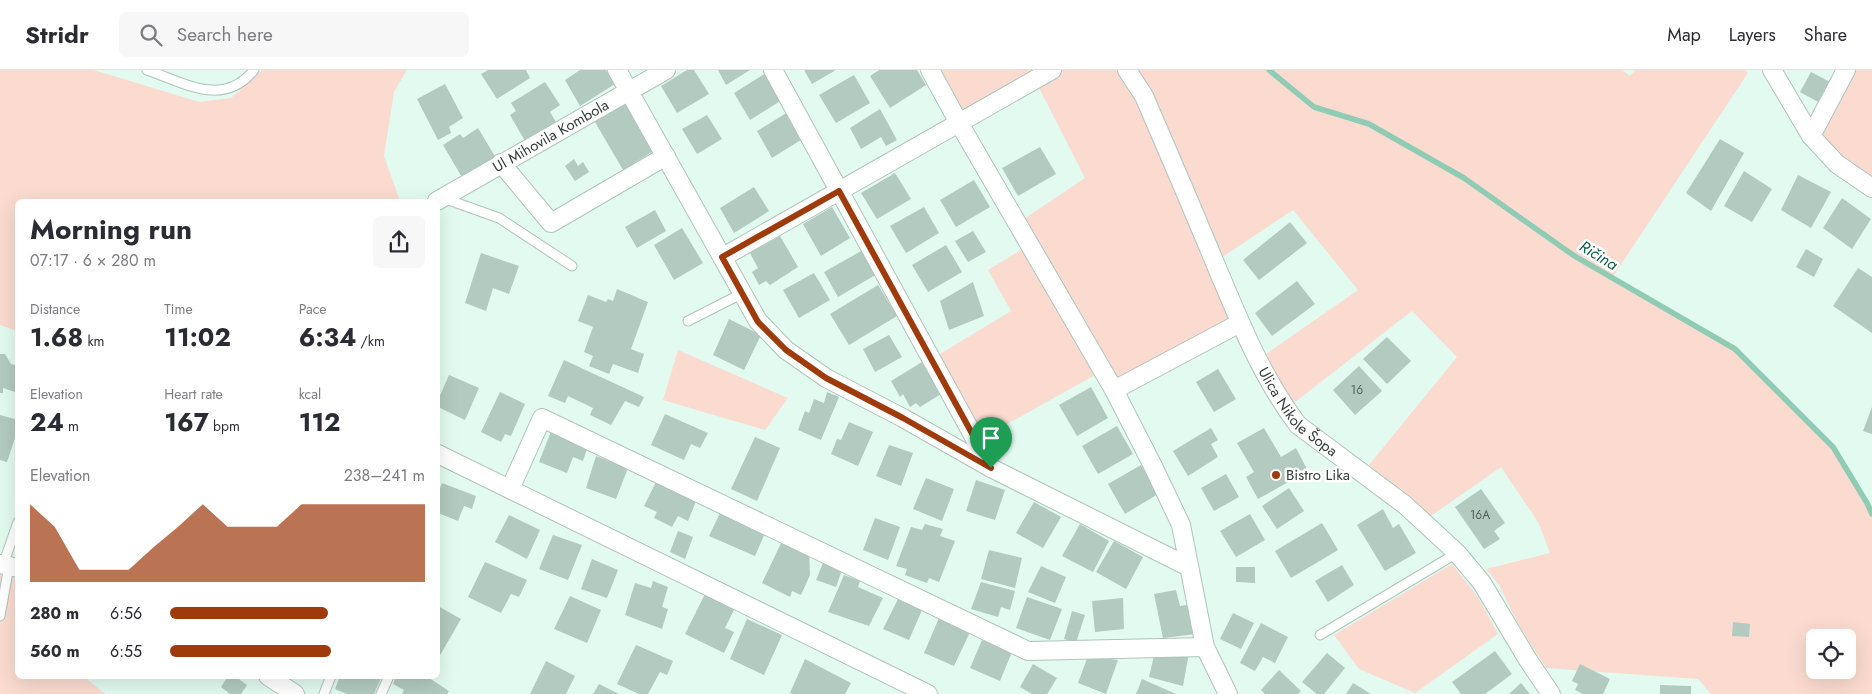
<!DOCTYPE html>
<html lang="en">
<head>
<meta charset="utf-8">
<style>
	body { margin:0; font-family:Jost,sans-serif; background:#f7f7f7; color:#2b2b33; height:100vh; display:flex; flex-direction:column; font-size:19px; white-space:nowrap }
	* { box-sizing:border-box; margin:0 }
	p { font-size:16px; color:#7c7c81 }
	.icon { flex:none; width:28px; height:28px; fill:none; stroke:currentColor; stroke-width:2; stroke-linecap:round; stroke-linejoin:round }
	.map { position:relative; flex:1; overflow:hidden }
	.details { position:absolute; left:15px; top:129px; width:425px; height:480px; display:flex; flex-direction:column; background:#fff; border-radius:8px; box-shadow:0 5px 20px #0002 }
	.details>* { flex:none }
	.controls { position:absolute; left:1806px; top:559px; display:grid; gap:10px }
	.controls a { display:grid; place-items:center; width:50px; height:50px; border-radius:8px; background:#fff; box-shadow:0 5px 20px #0002; font-size:25px }
	.pin { position:absolute; display:grid; place-items:center; width:42px; height:42px; color:#fff; margin:-51px -21px; border-radius:50% 50% 50% 0; rotate:-45deg; box-shadow:0 0 5px #0007 }
	.pin .icon { rotate:45deg }
	.round { display:grid; place-items:center; flex:none; width:52px; height:52px; border-radius:8px; background:#f7f7f7 }
	.headline { display:flex; align-items:center; justify-content:space-between; height:85px; padding:0 15px }
	h1 { font-size:28px; font-weight:700; line-height:38px }
	.stats { display:grid; grid-template-columns:repeat(3,1fr); gap:8px; height:85px; padding:5px 15px }
	.stats div { display:grid; align-content:center }
	.stats b { font-size:25px; font-weight:700 }
	.stats small { font-size:14px; font-weight:400 }
	.stats p { font-size:14px }
	.chart { height:140px; padding:10px 15px }
	.chart p { display:flex; justify-content:space-between }
	.chart svg { width:100%; height:90px; margin-top:5px; fill:#9f3a0b; opacity:.7 }
	ul { padding:0 15px; list-style:none; font-size:16px }
	li { display:grid; grid-template-columns:80px 60px 1fr; align-items:center; height:38px }
	li i { height:12px; border-radius:6px; background:#9f3a0b }
	header { display:flex; align-items:center; gap:30px; box-sizing:border-box; height:70px; padding:0 25px; background:#fff; border-bottom:1px solid #e1e1e2 }
	header strong { font-size:24px }
	nav { display:flex; gap:28px; margin-inline-start:auto; font-size:18px }
	.search { width:350px; height:45px; background:#f7f7f7; display:flex; align-items:center; gap:12px; box-sizing:border-box; padding:0 18px; border-radius:8px; color:#7c7c81; font-size:19px }
	.map>svg:first-child { display:block }
	.green { fill:#fbdbd0; fill-rule:evenodd }
	.lines { fill:none; stroke-linecap:round; stroke-linejoin:round }
	.stream { stroke:#90ccb3; stroke-width:5.5 }
	.building { fill:#b3cac0 }
	.service-casing { stroke:#aec5bb; stroke-width:11 }
	.minor-casing { stroke:#aec5bb; stroke-width:20 }
	.service { stroke:#fff; stroke-width:9 }
	.minor { stroke:#fff; stroke-width:18 }
	.route-casing { stroke:#fff; stroke-width:10 }
	.route { stroke:#9f3a0b; stroke-width:6 }
	.poi-dot { fill:#9f3a0b; stroke:#fff; stroke-width:2 }
	.labels { text-anchor:middle; stroke-width:5; stroke-linejoin:round; paint-order:stroke }
	.number-label { font-size:12px; fill:#53605b }
	.street-label { font-size:15px; fill:#333d39; stroke:#fff }
	.poi-label { font-size:15px; fill:#333d39; stroke:#fff; text-anchor:start }
	.water-label { font-size:16px; font-style:italic; fill:#135f47; stroke:#fff }
</style>
</head>
<body>
<header>
<strong>Stridr</strong>
<div class="search"><svg class="icon" aria-label="search" viewBox="0 0 24 24"><circle cx="10" cy="10" r="6"/><path d="M15 15l6 6"/></svg>Search here</div>
<nav><a>Map</a><a>Layers</a><a>Share</a></nav>
</header>
<div class="map">
<svg width="1872" height="624" viewBox="0 0 1872 624">
	<rect width="100%" height="100%" fill="#e2faef"/>
	<g class="green">
		<path d="M0 0H94L199 32 231 28 262 0H407L394 22 384 86 400 131H18L17 261 0 255Z"/>
		<path d="M930 0H1622L1630 6 1635 0H1745L1748 3 1612 208 1735 279 1833 377 1867 433 1872 444V624H1711L1698 609 1546 598 1519 556 1499 515 1486 499 1550 483 1538 452 1501 397 1431 446 1369 395 1457 287 1412 241 1294 333 1263 286 1358 220 1293 140 1215 192 1240 253 1114 320 1102 301 977 371 932 289 1011 241 988 200 1029 175 1018 153 1085 108 1035 10 959 53ZM1815 568H1848V600H1815Z"/>
		<path d="M1846 0H1872V118L1811 66Z"/>
		<path d="M678 280 788 328 765 360 663 330Z"/>
		<path d="M0 494 17 498 18 606H83L105 624H0Z"/>
		<path d="M1452 494 1478 527 1498 564 1415 623 1359 599 1334 565Z"/>
	</g>
	<g class="lines">
		<path class="stream" d="M1269 0 1314 37 1369 54 1464 108 1573 185 1735 279 1833 377 1867 433 1872 444"/>
	</g>
	<g class="building">
		<path d="M488 0H526L530 8 497 29 481 4Z"/>
		<path d="M580 0H606L615 14 580 36 565 10Z"/>
		<path d="M687 0H694L709 24 677 43 661 16Z"/>
		<path d="M718 0H750L726 15Z"/>
		<path d="M804 0H836L812 14Z"/>
		<path d="M879 0H917L926 15 890 38 870 6Z"/>
		<path d="M1811 2 1832 13 1820 33 1800 22Z"/>
		<path d="M766 3 782 30 750 50 734 23Z"/>
		<path d="M854 5 870 33 836 53 819 25Z"/>
		<path d="M545 12 560 35 550 42 556 52 525 71 510 45 516 41 511 33Z"/>
		<path d="M445 14 463 48 449 57 451 63 438 70 417 29Z"/>
		<path d="M627 32 655 80 623 100 595 52Z"/>
		<path d="M880 39 897 70 886 76 881 67 861 79 850 58Z"/>
		<path d="M788 42 804 68 772 88 757 61Z"/>
		<path d="M707 45 722 69 697 84 682 59Z"/>
		<path d="M478 58 496 88 463 109 443 75 460 64 463 68Z"/>
		<path d="M1720 69 1744 83 1711 141 1686 123Z"/>
		<path d="M1040 77 1056 104 1018 126 1002 98Z"/>
		<path d="M574 89 578 96 583 92 589 102 575 111 565 96Z"/>
		<path d="M1744 101 1772 119 1752 152 1724 136Z"/>
		<path d="M895 103 911 129 877 149 861 123Z"/>
		<path d="M1798 105 1831 122 1811 158 1781 140Z"/>
		<path d="M974 110 990 137 956 157 940 130Z"/>
		<path d="M754 117 769 141 734 163 720 138Z"/>
		<path d="M1842 128 1871 149 1852 179 1823 158Z"/>
		<path d="M832 137 850 168 821 186 803 154Z"/>
		<path d="M924 137 939 163 906 183 890 156Z"/>
		<path d="M655 140 666 161 637 178 625 157Z"/>
		<path d="M1290 152 1307 173 1259 210 1243 190Z"/>
		<path d="M682 158 703 193 674 210 654 175Z"/>
		<path d="M973 161 986 182 968 192 955 171Z"/>
		<path d="M780 166 798 197 770 215 766 211 759 215 752 202 758 198 750 183Z"/>
		<path d="M946 175 962 202 928 222 912 195Z"/>
		<path d="M1806 179 1823 189 1814 207 1796 197Z"/>
		<path d="M863 180 877 204 838 227 824 202Z"/>
		<path d="M481 183 519 196 509 224 493 218 486 241 465 233Z"/>
		<path d="M1858 198 1872 207V263L1833 236Z"/>
		<path d="M814 203 830 230 799 248 783 220Z"/>
		<path d="M1297 211 1315 234 1272 266 1255 243Z"/>
		<path d="M973 212 984 246 949 260 940 231Z"/>
		<path d="M878 215 897 246 849 275 830 244Z"/>
		<path d="M617 219 648 232 631 279 644 284 638 303 613 294 609 304 589 296 593 286 584 282 593 257 578 251 588 225 606 232 608 229 613 231Z"/>
		<path d="M729 249 761 265 744 300 713 285Z"/>
		<path d="M889 265 902 287 875 302 863 279Z"/>
		<path d="M1387 267 1411 291 1387 314 1363 289Z"/>
		<path d="M0 284H5L11 294 18 296V323L3 318V323H0Z"/>
		<path d="M927 289 946 321 920 337 916 333 910 337 903 324 900 327 891 311Z"/>
		<path d="M564 290 644 327 639 337 625 331 611 355 590 345 593 338 568 326 565 333 548 326Z"/>
		<path d="M1359 296 1382 321 1355 345 1333 320Z"/>
		<path d="M1218 299 1236 329 1214 342 1196 312Z"/>
		<path d="M449 305 479 318 465 350 438 337V330Z"/>
		<path d="M1091 317 1108 348 1077 366 1059 335Z"/>
		<path d="M500 322 525 334 511 366 505 364 501 372 481 362Z"/>
		<path d="M827 322 839 327 821 370 798 360 805 341 809 343 814 329 824 333Z"/>
		<path d="M1872 337V364L1863 361Z"/>
		<path d="M665 344 708 363 700 378 691 374 684 390 651 375Z"/>
		<path d="M0 345 18 350V359L7 392 0 390Z"/>
		<path d="M849 352 873 362 858 396 831 384 837 369 841 370Z"/>
		<path d="M1117 356 1133 384 1098 404 1082 376Z"/>
		<path d="M1211 358 1218 370 1211 374 1218 387 1188 406 1173 381Z"/>
		<path d="M1264 358 1281 387 1296 378 1308 401 1258 429 1246 407 1254 402 1237 373Z"/>
		<path d="M552 359 589 372 583 391 573 387 567 403 539 392Z"/>
		<path d="M755 367 780 378 757 431 731 419Z"/>
		<path d="M889 375 913 383 901 416 876 406Z"/>
		<path d="M596 386 628 398 616 429 586 418Z"/>
		<path d="M1141 395 1158 424 1125 444 1108 414Z"/>
		<path d="M1226 404 1239 427 1214 441 1201 418Z"/>
		<path d="M659 406 699 424 688 451 678 446 672 457 654 448 657 442 644 436Z"/>
		<path d="M926 408 954 419 942 451 913 439Z"/>
		<path d="M976 410 1005 420 995 450 966 441Z"/>
		<path d="M442 413 476 426 472 439 464 436 458 451 438 443V423Z"/>
		<path d="M1289 418 1304 441 1277 459 1262 436Z"/>
		<path d="M1481 419 1505 453 1494 461 1500 469 1484 479 1455 437Z"/>
		<path d="M1034 432 1061 447 1043 478 1016 463Z"/>
		<path d="M722 439 766 461 755 486 709 466Z"/>
		<path d="M1383 439 1393 458 1399 454 1416 483 1385 501 1357 455Z"/>
		<path d="M1250 444 1265 470 1236 487 1220 461Z"/>
		<path d="M509 445 540 460 527 489 495 472Z"/>
		<path d="M875 448 900 457 888 490 863 480Z"/>
		<path d="M1322 453 1338 480 1291 508 1275 481Z"/>
		<path d="M925 454 943 459 940 466 955 471 939 512 929 508 927 513 905 505 907 499 896 496 911 457 922 460Z"/>
		<path d="M1080 454 1109 471 1093 502 1062 486Z"/>
		<path d="M678 461 693 467 685 489 670 482Z"/>
		<path d="M553 465 582 475 568 510 539 499Z"/>
		<path d="M783 469 809 481 810 505 801 525 792 521 790 527 762 513Z"/>
		<path d="M1114 471 1143 487 1126 519 1096 502Z"/>
		<path d="M989 480 1022 488 1015 518 981 509Z"/>
		<path d="M592 489 618 500 607 528 581 519Z"/>
		<path d="M485 492 527 510 519 527 511 524 501 543 468 527Z"/>
		<path d="M823 493 842 500 836 517 816 510Z"/>
		<path d="M1342 495 1354 515 1328 532 1315 511Z"/>
		<path d="M1041 496 1066 507 1055 533 1028 522Z"/>
		<path d="M1236 497H1255V513L1236 512Z"/>
		<path d="M844 505 860 511 858 517 883 528 869 556 828 542Z"/>
		<path d="M653 511 668 517 662 537 668 539 662 559 625 545 635 513 651 518Z"/>
		<path d="M981 512 1015 521 1010 540 1001 537 998 547 971 539Z"/>
		<path d="M1176 520 1180 536 1192 534 1196 564 1163 568 1154 524Z"/>
		<path d="M706 522 736 536 725 558 734 562 724 583 685 564Z"/>
		<path d="M570 526 601 540 587 573 554 559Z"/>
		<path d="M1027 527 1062 539 1050 570 1016 558Z"/>
		<path d="M1123 528 1124 559 1095 562 1092 531Z"/>
		<path d="M898 529 922 540 909 570 883 559Z"/>
		<path d="M438 536 461 549 439 587 438 586Z"/>
		<path d="M1072 541 1085 545 1076 573 1064 569Z"/>
		<path d="M1233 543 1254 553 1241 579 1220 569Z"/>
		<path d="M939 548 970 562 954 596 924 583Z"/>
		<path d="M747 549 782 565 764 605 730 589Z"/>
		<path d="M1733 552 1750 554 1749 567 1732 566Z"/>
		<path d="M1261 553 1288 567 1275 593 1263 587 1255 601 1240 593Z"/>
		<path d="M982 570 1012 582 1000 611 970 598Z"/>
		<path d="M636 575 673 591 667 605 660 602 648 624H639L617 614Z"/>
		<path d="M1156 577 1189 583 1183 616 1149 607Z"/>
		<path d="M1495 581 1512 604 1485 624H1461L1452 612Z"/>
		<path d="M1327 583 1345 598 1324 624H1317L1302 612Z"/>
		<path d="M1088 586 1118 590 1106 624 1078 613Z"/>
		<path d="M805 589 851 613 845 624H793L790 623Z"/>
		<path d="M546 591 575 606 566 624H530Z"/>
		<path d="M1033 594 1057 608 1047 624H1032L1020 617Z"/>
		<path d="M1580 594 1610 609 1603 624H1583L1575 620 1578 614 1572 611Z"/>
		<path d="M1279 600 1301 621 1298 624H1265L1261 620Z"/>
		<path d="M228 606H235L247 615 241 624H230L221 617Z"/>
		<path d="M340 606H382L374 624H347L335 619Z"/>
		<path d="M396 606H430L429 608 449 621 447 624H402L404 620 393 614Z"/>
		<path d="M1142 609 1176 624H1136Z"/>
		<path d="M1353 613 1371 624H1346Z"/>
		<path d="M1521 613 1530 624H1509Z"/>
		<path d="M599 614 619 624H593Z"/>
		<path d="M1660 615 1691 616V624H1660Z"/>
	</g>
	<g class="lines">
		<g class="service-casing">
			<g id="service">
				<path d="M147 0C185 13 223 38 254 0"/>
				<path d="M443 128 499 148 572 196"/>
				<path d="M688 251 743 223"/>
				<path d="M3 495 18 452"/>
				<path d="M0 546 9 496"/>
				<path d="M1320 565 1457 483"/>
				<path d="M324 624 331 606"/>
				<path d="M381 624 389 606"/>
			</g>
		</g>
		<g class="minor-casing">
			<g id="minor">
				<path d="M617 0 758 251 786 280 826 308 903 348 991 398 1189 497"/>
				<path d="M773 0 991 398"/>
				<path d="M930 0 959 53 1114 320 1153 396 1181 455 1205 577 1228 624"/>
				<path id="s1" d="M1127 0 1144 26C1168 82 1192 137 1215 193 1239 250 1261 306 1298 355L1405 435 1457 483 1482 513 1528 590 1551 624"/>
				<path d="M1772 0 1811 66 1837 94 1872 118"/>
				<path d="M1811 66 1846 0"/>
				<path d="M501 93 551 153 666 86"/>
				<path id="s2" d="M437 131 666 0"/>
				<path d="M723 187 1052 0"/>
				<path d="M1114 320 1240 253"/>
				<path d="M438 384 928 624"/>
				<path d="M510 419 542 348 1028 581 1205 577"/>
				<path d="M0 494 18 498"/>
				<path d="M268 606 295 624"/>
			</g>
		</g>
		<use href="#service" class="service"/>
		<use href="#minor" class="minor"/>
	</g>
	<g class="lines">
		<g class="route-casing">
			<path id="route" d="M839 121 991 398 903 348 826 308 786 280 758 252 722 187Z"/>
		</g>
		<use href="#route" class="route"/>
	</g>
	<circle class="poi-dot" cx="1276" cy="405" r="5"/>
	<g class="labels">
		<g class="number-label">
			<text x="1357" y="324">16</text>
			<text x="1480" y="449">16A</text>
		</g>
		<g class="street-label">
			<text dy="5" stroke="none"><textPath href="#s2" startOffset="131">Ul Mihovila Kombola</textPath></text>
			<text dy="5" stroke="none"><textPath href="#s1" startOffset="385">Ulica Nikole Šopa</textPath></text>
		</g>
		<g class="poi-label">
			<text x="1286" y="410">Bistro Lika</text>
		</g>
		<g class="water-label">
			<text transform="translate(1599 185) rotate(31)" y="6">Ričina</text>
		</g>
	</g>
</svg>
<div class="controls">
<a><svg class="icon" aria-label="locate" viewBox="0 0 24 24"><circle cx="12" cy="12" r="6"/><path d="M12 2v4M12 18v4M2 12h4M18 12h4"/></svg></a>
</div>
<div class="pin" style="left:991px;top:398px;background:#1e9e55"><svg class="icon" aria-label="arrive" viewBox="0 0 24 24"><path d="M6 21V4h12l-3 4 3 4H6"/></svg></div>
<section class="details">
<div class="headline"><div><h1>Morning run</h1><p>07:17 · 6 × 280 m</p></div><a class="round"><svg class="icon" aria-label="share" viewBox="0 0 24 24"><path d="M12 15V3M7 8l5-5 5 5M5 13v7h14v-7"/></svg></a></div>
<div class="stats">
<div><p>Distance</p><b>1.68<small> km</small></b></div>
<div><p>Time</p><b>11:02</b></div>
<div><p>Pace</p><b>6:34<small> /km</small></b></div>
</div>
<div class="stats">
<div><p>Elevation</p><b>24<small> m</small></b></div>
<div><p>Heart rate</p><b>167<small> bpm</small></b></div>
<div><p>kcal</p><b>112</b></div>
</div>
<div class="chart"><p><span>Elevation</span>238–241 m</p>
<svg viewBox="0 0 160 44" preserveAspectRatio="none"><path d="M0 44V6L10 17L20 38L30 38L40 38L50 27L60 17L70 6L80 17L90 17L100 17L110 6L120 6L130 6L140 6L150 6L160 6V44z"/></svg>
</div>
<ul>
<li><b>280 m</b>6:56<i style="width:62%"></i></li>
<li><b>560 m</b>6:55<i style="width:63%"></i></li>
</ul>
</section>
</div>
</body>
</html>
